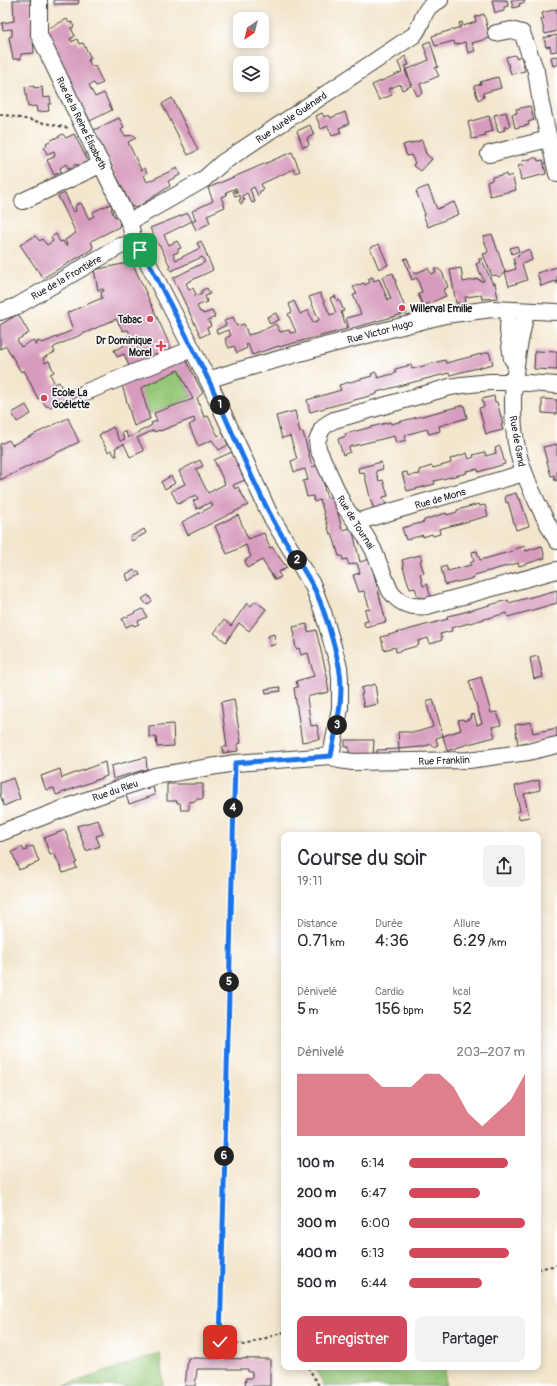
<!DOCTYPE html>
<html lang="fr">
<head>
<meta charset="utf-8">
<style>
	body { margin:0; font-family:Pangolin,sans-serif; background:#f2f2f3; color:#2b2b33; height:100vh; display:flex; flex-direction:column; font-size:15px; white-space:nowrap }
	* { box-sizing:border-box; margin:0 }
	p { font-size:13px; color:#7c7c81 }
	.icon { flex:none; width:22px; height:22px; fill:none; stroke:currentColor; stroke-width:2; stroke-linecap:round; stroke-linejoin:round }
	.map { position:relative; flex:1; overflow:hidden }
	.drawer { position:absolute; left:281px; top:832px; width:260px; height:538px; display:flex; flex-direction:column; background:#fff; border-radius:8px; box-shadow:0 2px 10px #0003 }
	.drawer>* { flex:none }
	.needle { width:26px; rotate:215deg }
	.controls { position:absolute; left:233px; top:12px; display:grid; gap:8px }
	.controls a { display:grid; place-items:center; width:36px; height:36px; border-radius:8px; background:#fff; box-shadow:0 2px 10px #0003; font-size:20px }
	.pin { position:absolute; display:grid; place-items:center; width:34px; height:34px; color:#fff; margin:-17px; border-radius:8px; box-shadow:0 2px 6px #0006 }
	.km { position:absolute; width:20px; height:20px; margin:-10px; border-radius:50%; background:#222; color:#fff; font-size:11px; line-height:20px; text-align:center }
	.round { display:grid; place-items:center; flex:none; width:42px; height:42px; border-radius:8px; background:#f2f2f3 }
	.headline { display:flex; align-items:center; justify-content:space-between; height:68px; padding:0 16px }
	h1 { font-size:22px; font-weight:600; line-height:30px }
	.stats { display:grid; grid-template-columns:repeat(3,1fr); gap:6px; height:68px; padding:4px 16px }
	.stats div { display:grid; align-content:center }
	.stats b { font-size:17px; font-weight:600 }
	.stats small { font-size:11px; font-weight:400 }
	.stats p { font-size:11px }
	.chart { height:112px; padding:8px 16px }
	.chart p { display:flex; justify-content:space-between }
	.chart svg { width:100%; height:72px; margin-top:4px; fill:#d1495b; opacity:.7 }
	.cta { display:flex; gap:8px; margin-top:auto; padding:8px 16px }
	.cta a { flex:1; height:46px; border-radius:8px; background:#d1495b; color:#fff; font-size:16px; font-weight:600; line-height:46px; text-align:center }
	.cta a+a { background:#f2f2f3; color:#2b2b33 }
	ul { padding:0 16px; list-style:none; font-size:13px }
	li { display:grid; grid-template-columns:64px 48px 1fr; align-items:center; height:30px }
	li i { height:10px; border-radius:5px; background:#d1495b }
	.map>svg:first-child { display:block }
	.green { fill:#95c777; stroke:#58724a }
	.building { fill:#d79cbd }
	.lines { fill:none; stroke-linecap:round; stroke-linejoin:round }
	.minor-casing { stroke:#3c3a37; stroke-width:18 }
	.path { stroke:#3c3a37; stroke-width:2; stroke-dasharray:3 3; stroke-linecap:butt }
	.minor { stroke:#fff; stroke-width:16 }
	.route-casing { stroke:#fff; stroke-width:8 }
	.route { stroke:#1a73e8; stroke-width:5 }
	.poi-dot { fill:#d1495b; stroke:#fff; stroke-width:1.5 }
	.labels { text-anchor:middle; stroke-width:3; stroke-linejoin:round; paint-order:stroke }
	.street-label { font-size:10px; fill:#1c1c1c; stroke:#fff }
	.poi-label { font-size:10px; font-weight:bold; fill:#1c1c1c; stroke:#fff; text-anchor:start }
</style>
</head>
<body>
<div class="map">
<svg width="557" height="1386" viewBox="0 0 557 1386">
	<rect width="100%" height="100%" fill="#fff"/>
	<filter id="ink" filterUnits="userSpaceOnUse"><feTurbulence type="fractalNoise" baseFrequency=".025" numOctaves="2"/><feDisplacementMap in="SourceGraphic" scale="8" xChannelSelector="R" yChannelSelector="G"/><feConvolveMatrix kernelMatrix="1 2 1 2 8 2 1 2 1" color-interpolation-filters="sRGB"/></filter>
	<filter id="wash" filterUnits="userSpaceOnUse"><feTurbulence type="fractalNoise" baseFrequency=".012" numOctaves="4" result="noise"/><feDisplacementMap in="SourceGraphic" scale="16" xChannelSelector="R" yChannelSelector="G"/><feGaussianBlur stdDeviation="0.9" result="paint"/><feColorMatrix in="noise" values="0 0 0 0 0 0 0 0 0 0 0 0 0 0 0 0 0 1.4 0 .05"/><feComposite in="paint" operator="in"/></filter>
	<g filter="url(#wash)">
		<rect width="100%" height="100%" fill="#f3e6cd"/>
		<g class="green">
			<path d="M177 370 192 397 149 414 140 388Z"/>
			<path d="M160 1353 163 1386H64Z"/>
			<path d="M315 1367H445V1386H324Z"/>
		</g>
		<g id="blocks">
			<g class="building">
				<path d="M13 0H30L34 53 21 54V59H13L9 37 12 36V29L3 30 2 23 14 21Z"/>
				<path d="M54 0H79L78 4H54Z"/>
				<path d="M492 0H507L508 6 504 7V11L495 13Z"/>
				<path d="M511 0H524L525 2 519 4 520 6 513 8Z"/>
				<path d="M557 9V31L545 34 541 19H544L542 13Z"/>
				<path d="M484 14 490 38 472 43 475 51 468 53 465 42 455 45 454 41 435 46 432 36 461 27 459 23 462 22 463 26 476 22 475 17Z"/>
				<path d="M67 19 69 23 72 22 74 27 71 28 75 36 70 39 72 42 77 39 79 44 83 43 91 58 88 60 92 67 95 66 103 83 96 86 94 83 89 85 95 97 104 93 112 110 90 121 45 30Z"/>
				<path d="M557 35V51L551 52 550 46 546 47 544 38Z"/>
				<path d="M430 41 438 67 435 68 439 76 420 84 423 93 417 96 406 70 429 60 423 44Z"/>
				<path d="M515 55 516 58 521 56 525 71 511 74 506 57Z"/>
				<path d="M405 56 409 65 405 66 406 70H405L411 86 402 90 400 84 389 89 392 95 379 100 372 85 402 72 398 62Z"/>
				<path d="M557 56V65L553 66 551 57Z"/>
				<path d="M498 77 501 88 483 93 484 97 478 100 474 86 481 84 480 82Z"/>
				<path d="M34 86V88L42 87 43 98 50 97 51 104H48L49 111 37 112 36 106 28 107 25 87Z"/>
				<path d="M172 98 198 150 188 155 162 104Z"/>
				<path d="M530 106 534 120 528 122 529 125 515 128 512 114 517 113 516 109Z"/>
				<path d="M345 112 349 124 339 128 341 133 332 136 328 126 321 129 316 116 322 113 324 117 329 115 331 118Z"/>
				<path d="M506 112 510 126 504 127 505 130 498 132 494 115Z"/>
				<path d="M489 116 493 131 485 133 486 136 472 139 468 122Z"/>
				<path d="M119 118 124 127 121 130 125 136 134 135 136 138 128 142 141 170 145 168 147 173 144 175 147 182 177 168 180 175 168 181 170 186 136 208 131 206 94 130Z"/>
				<path d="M310 125 314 135 307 138 309 145 303 147 297 131Z"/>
				<path d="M63 134 66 138 74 134 89 163 79 168 77 164 68 168 66 164 60 168 61 172 54 175 47 160 54 157 55 154 54 151 47 154 44 147 47 146 46 143Z"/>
				<path d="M422 140 426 154 432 159 421 171 413 165 415 163 411 155 407 156 403 145 409 143V144Z"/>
				<path d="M292 152 300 171 295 173 294 169 261 184 263 190 259 192 260 194 258 196 254 187 250 189 255 202 252 203 247 193 242 196 245 200 242 201 243 203 241 204 239 200 241 199 239 195 235 196 233 191 235 190 236 193 237 192 236 188 226 192 227 195 221 197 225 207 207 215 210 223 196 230 192 222 196 220 192 211 213 201 208 188Z"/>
				<path d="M534 158H537L538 161 543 160 546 174 521 180 518 166 523 165 522 161Z"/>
				<path d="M506 174 507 177 512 175 516 190 490 196 487 182 492 180V177Z"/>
				<path d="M428 186 437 209 454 202 459 214 428 227 423 215 425 214 416 191Z"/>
				<path d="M65 193 73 212 76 211 75 207 77 204 81 203 89 219 94 216 93 212 110 204 112 207 111 209 114 216 118 217 120 222 119 227 91 241 93 247 91 250 43 278 20 245 35 236 40 241 42 239 47 245 53 241 51 237 56 234 60 242 63 241 66 246 67 244 65 240 76 233 58 196Z"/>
				<path d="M188 213 192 221 164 235 169 245 177 241 181 248 178 249V252L173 254 176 260 200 248 197 243 201 241 213 270 186 283 189 290 193 288 196 294H195V296L202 294 201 291 207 288 210 294 205 296 207 302 197 306 200 312H202L203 314 212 311 215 317 208 320 211 326 207 328 209 333 201 337 173 278 205 262 202 257 171 271 169 267 170 266 160 246H159L150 228Z"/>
				<path d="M492 234 505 272 516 269 513 258 519 256 518 254 529 249 532 260 522 264 527 280 509 286 505 272 499 277 496 275 492 276 483 254 487 253 488 251 483 237Z"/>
				<path d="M379 244 388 265 379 269 370 248Z"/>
				<path d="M517 246 519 251 512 254 510 248Z"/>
				<path d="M407 258 414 274 428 268 431 274 436 272 434 269H438L442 272 448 287 443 290 446 296 423 306 418 294 422 292 417 278 412 280 404 259Z"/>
				<path d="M481 258 493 284 495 283 498 298 482 299 481 295 465 297 466 302 456 303 450 270 461 268 463 282 479 279 480 281H484L476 264 480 262 479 259Z"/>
				<path d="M132 262 172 350 150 360 149 358 129 366 124 354 117 357 114 350 124 346 121 340 130 334 128 330 123 331 116 319 56 346 53 348 55 352 43 358 45 363 49 361 54 372 50 374 55 384 59 382 64 393 80 386 83 394 62 402 61 400 55 402 51 407 46 406 40 398 38 399 24 370 21 372 6 346 0 349V325L18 314 29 333 17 340 21 347 33 340 36 346 38 341 43 343 73 330 67 313 102 298 101 292 104 291 103 289 98 290 94 270Z"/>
				<path d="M557 267V284L556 281 541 286 537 273Z"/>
				<path d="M393 273 396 282H395L407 313 349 329 346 318 361 314 353 295 357 294 353 287 364 283 365 285 370 282 368 279 372 277 374 281 379 279 388 300 391 299 382 277Z"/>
				<path d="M320 293 330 315 336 313 330 298 335 296 337 301 339 300 344 311 341 312 347 329 279 347V346L252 355 248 344 246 345 247 348 237 353 234 346 229 348 225 339 231 335 229 332 228 330 218 334 216 330 226 325 224 321 233 317 237 326 244 324 248 335 259 332 276 324 280 332 289 330 290 333 296 332 288 314 292 312 289 304 294 301 300 314 308 310 313 323 319 320 309 297Z"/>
				<path d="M276 313 279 320 270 324 267 317Z"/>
				<path d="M535 351 557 352V370L534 369Z"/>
				<path d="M489 352 493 364 450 375 449 373 410 383 377 392V394L310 412 307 400 341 390 339 385 372 376 371 374 376 372 378 378 396 373 395 369 411 365 412 369 445 360 446 363Z"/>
				<path d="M183 355 203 393 197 398 204 417 208 416 218 436 223 433 228 445 219 450 212 440 198 446 189 425 195 422 194 418 160 431V430L154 432V430L137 438 144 451 130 457 124 444 115 448 117 456H115L111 450 108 452 99 435 113 427 120 441 125 439 122 434 123 432H126L128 438 152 425 151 423 157 421 154 413 193 399 178 370 141 388 150 419 134 426 122 385Z"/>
				<path d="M494 396 495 402H497L503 424H501L503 430 486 434 479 408 484 407 482 399Z"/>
				<path d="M542 399 557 400V414L542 413Z"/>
				<path d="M26 405 31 414 17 422 12 413Z"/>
				<path d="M464 405 467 418 439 426 440 431 429 434 427 429 405 435 406 440 396 443 394 436 349 447 350 452 343 455 338 439 346 436 345 434 390 422 391 424Z"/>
				<path d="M295 411 300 433 303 432 312 467 319 465 325 488H324L327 498 334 497 342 530 352 528 360 562 370 559 386 622 365 627 364 622 368 621 365 610 370 609 364 591 359 592 353 575 360 573 357 563 349 565 347 559 343 560 342 556H339L332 533 330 534 320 500 314 502 313 496 307 497 303 481 308 480 305 469 294 472 291 461 297 459 290 436 282 438 276 416Z"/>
				<path d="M68 418 79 442 0 480V444L9 440 12 445Z"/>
				<path d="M557 444V480L555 481 554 475 551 476 543 447Z"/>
				<path d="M500 446 505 464 478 472V469L466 471 467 473 455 476 434 481 435 484 407 491 402 473 407 472 408 476 420 474 419 470 432 466 433 468 451 463 450 459 467 453 469 459 474 457 473 455 485 452 486 456 496 453 495 448Z"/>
				<path d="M232 452 245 480 233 485 235 489 238 487 248 505 188 535 182 522 213 506 211 502 197 509 193 501 198 499 196 495 178 504 171 491 185 484 179 471 200 460 203 466 196 469 208 493 225 484 214 460Z"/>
				<path d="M381 462 383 469 376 471 379 481 383 480 388 496 383 497 386 505 376 508 373 507 371 501 364 472 359 473 358 468Z"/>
				<path d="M171 476 175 483 165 489 161 482Z"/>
				<path d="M516 493 518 499H520L529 526 516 530 508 502 506 503 505 496Z"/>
				<path d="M479 504 480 506 485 505 488 516 439 529 440 534 433 536 432 534 423 537V535L406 540 402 528 424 522V520L446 513 447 515 457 512V510Z"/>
				<path d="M238 515 248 539 264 533 270 548 272 547 287 568 278 572 281 577 275 580 262 560 247 568 245 560 251 557 246 545 227 554 215 526Z"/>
				<path d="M144 529 146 533 132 541 130 537Z"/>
				<path d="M525 546 526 551 542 546 545 558 519 566 518 563 478 574 474 575V578L445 585 441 568 446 566 448 571 471 565 470 563 474 561 472 552 477 551 480 560 513 551 515 549Z"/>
				<path d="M420 555 422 560 420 561 424 573 420 574 423 586 427 584 431 598 418 597 415 588 410 589 403 567H404L402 560Z"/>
				<path d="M134 570 135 572 138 571 140 575 128 581 126 574Z"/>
				<path d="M557 590V603L508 617 507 613 451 628 452 631 440 634 442 640 430 644 428 638 418 641 419 645 413 647 396 652 395 647 384 650 381 637 448 619 447 616 457 614 508 600 509 603Z"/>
				<path d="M148 595 152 601 147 605 142 599Z"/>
				<path d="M255 601 266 609 249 631 239 623 226 642 214 633 224 620 231 626 247 603 251 606Z"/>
				<path d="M143 609 147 617 138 621 139 624 134 626 133 624 126 627 122 619Z"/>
				<path d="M307 624 308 632 316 630 328 680 327 681 329 692 310 696 307 698 311 726 317 725 320 739 302 742 294 688 298 687 296 681 314 676 308 653 301 655 299 648 296 649 294 636 295 635 293 627Z"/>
				<path d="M274 634 276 644 270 646 268 636Z"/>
				<path d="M538 656 543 677 534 679 530 658Z"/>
				<path d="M481 677 491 713 497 712 501 725 492 727 495 737 465 745 447 751 443 736 461 730 458 720 463 719 464 721 471 718 470 715 474 714 477 725 482 723 469 681Z"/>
				<path d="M375 684 378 704 364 707 361 694H363L361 688Z"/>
				<path d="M280 687 281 691 266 693 265 689Z"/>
				<path d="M234 699 241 743 237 744 238 751 223 753 222 747H227L221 702Z"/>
				<path d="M433 699 443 736 436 738 438 745 433 747 432 744 421 747 399 749 398 732H417L433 727 426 701Z"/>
				<path d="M531 722 533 733 557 728V740H546L528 744 527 742 518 744 515 725Z"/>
				<path d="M173 724 174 746 157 747 156 737H149V726Z"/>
				<path d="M345 740H374L373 758 349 754V747H345Z"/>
				<path d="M399 749V757L377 758V750Z"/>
				<path d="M146 757 147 769 113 779 111 766Z"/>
				<path d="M105 762 107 776 56 795 54 788 46 790 41 776 60 769 62 778Z"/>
				<path d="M13 778 20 799 4 806 0 794V783Z"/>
				<path d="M539 780 540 790 524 794 529 817 519 819 517 812 520 811 515 786Z"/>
				<path d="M167 784H203V799H196V801L189 802V810H181L180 803H177V801H167Z"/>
				<path d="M145 787 146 790 153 787 155 795 129 804 126 795Z"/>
				<path d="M98 820 103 834 96 836 100 846 86 851 77 826Z"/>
				<path d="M65 830 77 862 75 864 77 868 63 873 54 853 50 855 44 838Z"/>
				<path d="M33 846 39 862 19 870 12 852 22 847 24 851 27 850 26 848Z"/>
				<path d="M188 1358 270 1359V1386H245L246 1378H252V1372H248V1369H197L195 1386H185Z"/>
			</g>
		</g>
	</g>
	<g filter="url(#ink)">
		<use href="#blocks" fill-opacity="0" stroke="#3c3a37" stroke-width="1"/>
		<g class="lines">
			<g class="minor-casing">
				<g id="minor">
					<path d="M39 0V35L129 222 132 232"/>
					<path d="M496 33 511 30 522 33 536 71 541 104 557 174"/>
					<path d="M489 154 548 139"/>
					<path d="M23 201 102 164"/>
					<path d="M129 222 203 180 222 163 414 35C426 20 420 9 440 0"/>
					<path d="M509 310 508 331 512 359"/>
					<path d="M526 311C523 329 518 347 516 365 511 401 511 440 525 474 533 497 545 519 557 541"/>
					<path d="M0 312 17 306 120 246C129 244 136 245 143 253L208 380 270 515 313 586 323 612 339 667 340 679V708L331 756"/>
					<path d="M208 380 233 372 328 345 445 315 492 309 557 312"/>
					<path d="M557 385 514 382H490L462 385 450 387 334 420 327 424 322 429 317 441 318 449 344 506 365 535 373 549 390 591C399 604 411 608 427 606L557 570"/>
					<path d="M86 392 192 349"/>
					<path d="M356 522 524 473"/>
					<path d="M0 833 81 802 155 776 235 763 331 756 339 760 353 762 469 760 528 752 557 745"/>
				</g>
			</g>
			<g class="path">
				<path d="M0 114 69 128"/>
				<path d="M234 776 220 1342 245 1345 284 1332"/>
				<path d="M538 1269 557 1265"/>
				<path d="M308 1367 319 1386"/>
			</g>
			<use href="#minor" class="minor"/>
		</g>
	</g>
	<g class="lines" filter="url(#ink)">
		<g class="route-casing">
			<path id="route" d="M140 250 146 257C167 299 189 340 209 381 230 426 248 472 271 516 283 540 300 562 313 586 324 607 334 643 339 666 345 696 336 727 331 756L235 763 220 1342"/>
		</g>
		<use href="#route" class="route"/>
	</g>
	<g class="poi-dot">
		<circle cx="402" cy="308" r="4"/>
		<circle cx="150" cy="319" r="4"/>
		<path d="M159 340h4v4h4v4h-4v4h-4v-4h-4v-4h4z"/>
		<circle cx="44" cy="398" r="4"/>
	</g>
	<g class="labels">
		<g class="street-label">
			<text transform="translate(291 117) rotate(-34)" y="4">Rue Aurèle Guénard</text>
			<text transform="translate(82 123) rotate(64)" y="4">Rue de la Reine Élisabeth</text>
			<text transform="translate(66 277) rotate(-30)" y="4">Rue de la Frontière</text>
			<text transform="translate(380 331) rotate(-15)" y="4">Rue Victor Hugo</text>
			<text transform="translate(518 441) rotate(80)" y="4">Rue de Gand</text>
			<text transform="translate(440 498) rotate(-16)" y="4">Rue de Mons</text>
			<text transform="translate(356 522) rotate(58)" y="4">Rue de Tournai</text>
			<text transform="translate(444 760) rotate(-2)" y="4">Rue Franklin</text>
			<text transform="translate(115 790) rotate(-19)" y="4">Rue du Rieu</text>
		</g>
		<g class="poi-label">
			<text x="410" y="312">Willerval Emilie</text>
			<text x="142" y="323" text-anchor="end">Tabac</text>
			<text x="152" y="344" text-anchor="end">Dr Dominique<tspan x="152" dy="12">Morel</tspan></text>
			<text x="52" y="396">Ecole La<tspan x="52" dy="12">Goélette</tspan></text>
		</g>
	</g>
</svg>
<div class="controls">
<a><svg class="needle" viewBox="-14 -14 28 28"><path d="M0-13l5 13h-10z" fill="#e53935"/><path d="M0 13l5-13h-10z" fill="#7c7c81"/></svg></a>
<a><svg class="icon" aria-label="layers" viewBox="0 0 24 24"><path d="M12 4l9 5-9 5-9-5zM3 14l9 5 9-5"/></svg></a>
</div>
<div class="pin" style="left:140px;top:250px;background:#1e9e55"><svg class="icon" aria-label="arrive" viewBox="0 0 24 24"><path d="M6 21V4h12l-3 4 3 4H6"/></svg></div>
<div class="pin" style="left:220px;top:1342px;background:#d93025"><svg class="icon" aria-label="check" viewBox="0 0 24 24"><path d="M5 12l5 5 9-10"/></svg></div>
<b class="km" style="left:220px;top:405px">1</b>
<b class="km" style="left:297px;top:560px">2</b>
<b class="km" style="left:337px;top:725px">3</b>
<b class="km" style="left:233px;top:808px">4</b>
<b class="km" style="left:229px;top:982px">5</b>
<b class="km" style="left:224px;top:1156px">6</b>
<section class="drawer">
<div class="headline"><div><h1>Course du soir</h1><p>19:11</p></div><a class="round"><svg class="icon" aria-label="share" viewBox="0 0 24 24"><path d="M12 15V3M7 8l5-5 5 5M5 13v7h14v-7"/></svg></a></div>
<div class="stats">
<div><p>Distance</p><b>0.71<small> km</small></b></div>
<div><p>Durée</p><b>4:36</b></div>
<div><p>Allure</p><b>6:29<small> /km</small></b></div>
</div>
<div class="stats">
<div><p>Dénivelé</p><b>5<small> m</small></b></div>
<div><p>Cardio</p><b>156<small> bpm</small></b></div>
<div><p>kcal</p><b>52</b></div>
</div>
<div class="chart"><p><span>Dénivelé</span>203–207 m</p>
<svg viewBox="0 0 160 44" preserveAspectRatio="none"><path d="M0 44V6L10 6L20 6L30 6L40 6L50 6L60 14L70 14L80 14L90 6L100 6L110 14L120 30L130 38L140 30L150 22L160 6V44z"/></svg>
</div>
<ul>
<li><b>100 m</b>6:14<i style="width:85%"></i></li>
<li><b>200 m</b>6:47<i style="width:61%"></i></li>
<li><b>300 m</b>6:00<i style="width:100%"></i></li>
<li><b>400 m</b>6:13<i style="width:86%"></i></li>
<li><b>500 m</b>6:44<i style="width:63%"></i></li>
</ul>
<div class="cta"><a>Enregistrer</a><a>Partager</a></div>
</section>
</div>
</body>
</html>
